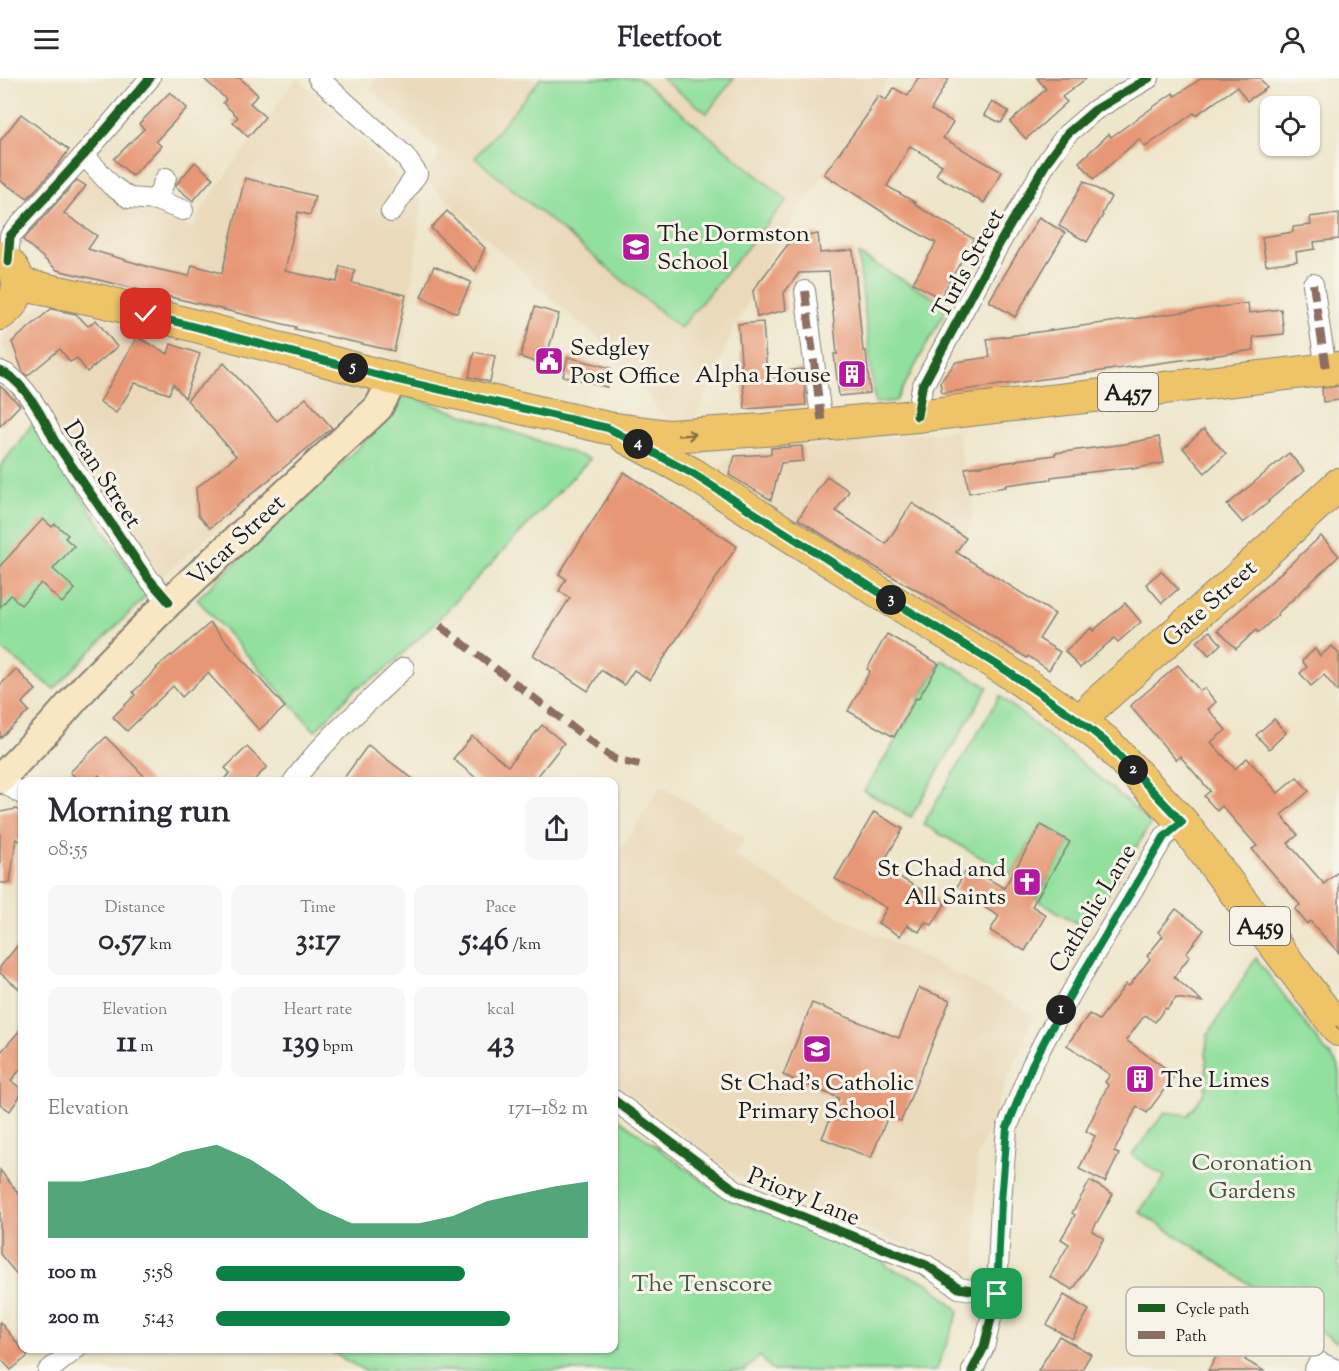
<!DOCTYPE html>
<html lang="en">
<head>
<meta charset="utf-8">
<style>
	body { margin:0; font-family:"Sorts Mill Goudy",serif; background:#f7f7f7; color:#2b2b33; height:100vh; display:flex; flex-direction:column; font-size:22px; white-space:nowrap }
	* { box-sizing:border-box; margin:0 }
	p { font-size:20px; color:#7c7c81 }
	.icon { flex:none; width:33px; height:33px; fill:none; stroke:currentColor; stroke-width:2; stroke-linecap:round; stroke-linejoin:round }
	.map { position:relative; flex:1; overflow:hidden }
	.side { position:absolute; left:18px; top:699px; width:600px; height:576px; display:flex; flex-direction:column; background:#fff; border-radius:12px; box-shadow:0 2px 4px #0004 }
	.side>* { flex:none }
	.tools { position:absolute; left:1260px; top:18px; display:grid; gap:12px }
	.tools a { display:grid; place-items:center; width:60px; height:60px; border-radius:12px; background:#fff; box-shadow:0 2px 4px #0004; font-size:30px }
	.pin { position:absolute; display:grid; place-items:center; width:51px; height:51px; color:#fff; margin:-26px; border-radius:12px; box-shadow:0 3px 9px #0006 }
	.km { position:absolute; width:30px; height:30px; margin:-15px; border-radius:50%; background:#222; color:#fff; font-size:16px; line-height:30px; text-align:center }
	.round { display:grid; place-items:center; flex:none; width:63px; height:63px; border-radius:12px; background:#f7f7f7 }
	.headline { display:flex; align-items:center; justify-content:space-between; height:102px; padding:0 30px }
	h1 { font-size:33px; font-weight:700; line-height:45px }
	.figures { display:grid; grid-template-columns:repeat(3,1fr); gap:9px; height:102px; padding:6px 30px }
	.figures div { display:grid; align-content:center; border-radius:12px; background:#f7f7f7; text-align:center }
	.figures b { font-size:30px; font-weight:700 }
	.figures small { font-size:16px; font-weight:400 }
	.figures p { font-size:16px }
	.chart { height:168px; padding:12px 30px }
	.chart p { display:flex; justify-content:space-between }
	.chart svg { width:100%; height:108px; margin-top:6px; fill:#0b8043; opacity:.7 }
	ul { padding:0 30px; list-style:none; font-size:20px }
	li { display:grid; grid-template-columns:96px 72px 1fr; align-items:center; height:45px }
	li i { height:15px; border-radius:8px; background:#0b8043 }
	header { display:flex; justify-content:space-between; align-items:center; height:78px; padding:0 30px; background:#fff; font-size:27px; font-weight:700 }
	.map>svg:first-child { display:block }
	.built { fill:#ead9ba }
	.green { fill:#91e09e; stroke:#567e5d; stroke-width:1.5 }
	.building { fill:#e79774 }
	.lines { fill:none; stroke-linecap:round; stroke-linejoin:round }
	.minor-casing { stroke:#858174; stroke-width:22 }
	.secondary-casing { stroke:#858174; stroke-width:32 }
	.primary-casing { stroke:#858174; stroke-width:34 }
	.minor { stroke:#fff; stroke-width:20 }
	.secondary { stroke:#f9e7c3; stroke-width:28 }
	.primary { stroke:#efc469; stroke-width:32 }
	.quiet { stroke:#8d6e63; stroke-width:8; stroke-dasharray:15 8; stroke-linecap:butt }
	.cycleway-casing { stroke:#f7f3e8; stroke-width:13 }
	.cycleway { stroke:#1b5e20; stroke-width:9 }
	.oneway { stroke:#867042 }
	.route-casing { stroke:#fff; stroke-width:12 }
	.route { stroke:#0b8043; stroke-width:8 }
	.labels { text-anchor:middle; stroke-width:6; stroke-linejoin:round; paint-order:stroke }
	.shield { fill:#f7f3e8; stroke:#5e5c59; stroke-width:1.5 }
	.shield-label { font-size:22px; font-weight:bold; fill:#1c1c1c }
	.poi-label { font-size:24px; fill:#1c1c1c; stroke:#f7f3e8; text-anchor:start }
	.street-label { font-size:24px; fill:#1c1c1c; stroke:#f7f3e8 }
	.park-label { font-size:24px; fill:#3f5743; stroke:#f7f3e8 }
	.key { fill:#f7f3e8; stroke:#b5b2ab; stroke-width:1.5 }
	.key-label { font-size:16px; fill:#1c1c1c }
</style>
</head>
<body>
<header><svg class="icon" aria-label="menu" viewBox="0 0 24 24"><path d="M4 6h16M4 12h16M4 18h16"/></svg>Fleetfoot<svg class="icon" aria-label="person" viewBox="0 0 24 24"><circle cx="12" cy="8" r="4"/><path d="M4 21q1-7 8-7t8 7"/></svg></header>
<div class="map">
<svg width="1339" height="1293" viewBox="0 0 1339 1293">
	<rect width="100%" height="100%" fill="#f7f3e8"/>
	<filter id="ink" filterUnits="userSpaceOnUse"><feTurbulence type="fractalNoise" baseFrequency=".0167" numOctaves="2"/><feDisplacementMap in="SourceGraphic" scale="12" xChannelSelector="R" yChannelSelector="G"/><feConvolveMatrix kernelMatrix="1 2 1 2 8 2 1 2 1" color-interpolation-filters="sRGB"/></filter>
	<filter id="wash" filterUnits="userSpaceOnUse"><feTurbulence type="fractalNoise" baseFrequency=".008" numOctaves="4" result="noise"/><feDisplacementMap in="SourceGraphic" scale="24" xChannelSelector="R" yChannelSelector="G"/><feGaussianBlur stdDeviation="1.35" result="paint"/><feColorMatrix in="noise" values="0 0 0 0 0 0 0 0 0 0 0 0 0 0 0 0 0 1.4 0 .05"/><feComposite in="paint" operator="in"/></filter>
	<g filter="url(#wash)">
		<rect width="100%" height="100%" fill="#eee6cb"/>
		<g class="built">
			<path d="M296 0H298L422 123 402 284 325 258 295 251 280 245 55 190 23 162 77 93H81L90 95 126 127 192 149 202 130Z"/>
			<path d="M377 0H890L856 52 800 130 780 162 738 242 693 346 673 344 660 334 597 259 555 224 474 149 429 104 428 94 441 74 370 11Z"/>
			<path d="M46 224 291 292 373 312 162 499 13 293 2 265 11 248Z"/>
			<path d="M957 352 974 439 966 460 927 518 716 397 715 391 736 375Z"/>
			<path d="M661 707 746 760 734 777 802 820 933 884 1034 937 977 1079 976 1192 962 1199 953 1190 927 1176 737 1098 614 1005V782Z"/>
		</g>
		<g class="green">
			<path d="M541 0H639L787 122 680 250 475 80Z"/>
			<path d="M661 0H734L707 35Z"/>
			<path d="M858 176 948 228 896 323 875 325Z"/>
			<path d="M406 317 590 381 434 546 382 595 355 611 315 653 197 521 360 368Z"/>
			<path d="M33 345 147 517 54 611 0 570V389Z"/>
			<path d="M942 582 988 609 911 739 864 713 890 672Z"/>
			<path d="M1000 618 1113 711 1151 745 1086 851 1036 821 1070 764 1041 747 1011 797 923 746Z"/>
			<path d="M1256 880 1324 971 1339 988V1265L1308 1246 1199 1172 1139 1134 1165 1099 1132 1077 1165 1034 1188 1037 1205 1014 1207 958Z"/>
			<path d="M614 1037 726 1120 884 1179 887 1189 928 1205 959 1233 936 1293H773L760 1278 744 1293H365L326 1271 614 1270Z"/>
		</g>
		<g id="blocks">
			<g class="building">
				<path d="M203 0H240L258 17 250 25 265 39 248 59 233 44 238 39 223 25 226 21Z"/>
				<path d="M918 0H949L931 32 953 44 943 60 1002 94 984 125 936 97 942 87 910 68 887 108 916 125 915 127 974 161 940 220 913 205 936 165 898 144 824 96 870 33 869 32 878 18 886 22 894 10 908 18Z"/>
				<path d="M1037 0H1087L1062 19 1067 24 1026 61 1010 44 1046 11Z"/>
				<path d="M1202 0H1260L1267 10 1247 23 1237 9 1196 37 1194 35 1145 69 1139 61 1094 101 1079 84 1109 56 1111 59 1173 15 1175 18Z"/>
				<path d="M170 14 187 30 156 63 161 68 132 98 114 81 144 51 139 46Z"/>
				<path d="M992 24 1009 33 1001 45 984 37Z"/>
				<path d="M21 36 69 72 58 87 28 120 0 103V63Z"/>
				<path d="M195 84 213 100 193 123 175 108Z"/>
				<path d="M245 100 315 118 310 137 298 134 285 193 337 204 340 188 355 192 352 205 406 217 394 273 295 251 296 249 57 192 23 162 77 102 86 108 64 135 97 158 88 171 156 191 189 198 192 187 222 195Z"/>
				<path d="M1084 103 1111 119 1102 136 1103 137 1087 164 1059 148Z"/>
				<path d="M447 133 485 170 475 193 431 150Z"/>
				<path d="M1339 135V161L1314 164 1315 171 1296 174 1297 183 1266 187 1262 159 1293 154V149L1311 147 1310 139Z"/>
				<path d="M1039 139 1065 155 1015 239 989 223Z"/>
				<path d="M818 156 820 175 853 172 863 273H866L870 315 839 318 834 276H837L829 194 799 195 784 215 786 232 757 239 753 213 757 207 792 161Z"/>
				<path d="M434 188 471 204 457 235 421 219Z"/>
				<path d="M1248 225 1249 235 1281 231 1284 256 1253 259 1254 272 942 315 940 304 956 284 990 279 987 261Z"/>
				<path d="M535 229 559 236 544 287 520 279Z"/>
				<path d="M51 231 76 236 88 248 96 242 117 269 87 294 77 280 70 284 60 271 27 298 23 294 12 264Z"/>
				<path d="M763 244 767 295 803 291 806 327 745 331 738 246Z"/>
				<path d="M137 259 168 276 171 266 200 276 185 320 173 306 169 316 135 305 116 335 100 324Z"/>
				<path d="M474 274 495 278 490 304 469 299Z"/>
				<path d="M568 279 611 290 607 309 563 298Z"/>
				<path d="M224 285 277 343 306 320 332 350 210 450 198 437 196 410 236 378 187 322Z"/>
				<path d="M0 308 20 327 0 348Z"/>
				<path d="M1339 308V322L1323 324 1322 310Z"/>
				<path d="M1204 351 1226 376 1205 395 1183 370Z"/>
				<path d="M1159 359 1164 385 1132 391V389L1051 399V401L1005 407 1006 409 969 415 965 390 1016 383V382L1055 377V375L1125 366Z"/>
				<path d="M802 368 803 383 781 385 771 422 729 397 735 378 771 376V370Z"/>
				<path d="M1289 375 1304 393 1268 423 1269 424 1243 445 1227 427Z"/>
				<path d="M624 394 737 468 650 602 634 592 624 607 601 592 588 613 533 577 570 520 559 513 566 501 559 496Z"/>
				<path d="M827 398 849 413 836 433 886 466 912 425 966 460 956 474 1055 536 1039 561 1060 574 1049 592 1028 578 1027 580 927 518 866 484 798 441Z"/>
				<path d="M43 441 52 449 55 446 68 457 65 460 74 468 53 491 75 511 62 525 41 505 21 527 11 517 0 529V488Z"/>
				<path d="M1321 458 1339 478 1277 536 1278 537 1258 555 1256 552 1236 571 1218 552Z"/>
				<path d="M1161 493 1178 511 1162 525 1146 506Z"/>
				<path d="M1125 525 1141 544 1118 564 1114 560 1080 590 1065 573 1091 550 1093 553Z"/>
				<path d="M210 545 285 629 259 652 208 595 182 619 173 608 127 653 113 639 135 617 133 614 157 591 156 590 171 577 172 578Z"/>
				<path d="M1210 553 1221 566 1209 577 1197 564Z"/>
				<path d="M887 556 939 586 918 621 916 620 894 659 848 633 870 593 867 591Z"/>
				<path d="M1332 568 1339 576V615L1324 597 1311 608 1300 595 1307 589 1302 583 1315 571 1320 578Z"/>
				<path d="M1178 587 1200 613 1204 610 1216 624 1208 631 1226 652 1211 664 1235 691 1247 680 1278 715 1297 699 1309 713 1281 737 1298 757 1288 765 1324 806 1339 793V875L1310 843 1307 846 1295 831 1300 827 1252 771 1257 768 1222 728 1217 733 1204 718 1210 713 1180 678 1176 682 1130 628Z"/>
				<path d="M16 591 36 612 22 625 29 633 0 660V607Z"/>
				<path d="M1274 641 1286 655 1269 671 1256 657Z"/>
				<path d="M542 647 564 665 533 704H481L453 681 472 658 508 688Z"/>
				<path d="M106 659 150 704H106L99 697 93 704H80L70 694Z"/>
				<path d="M368 667 417 704H341Z"/>
				<path d="M247 669 267 689 252 704H221L230 695 225 690Z"/>
				<path d="M16 731 22 735V764L16 761 10 805H0V734Z"/>
				<path d="M874 734 903 751 881 788 945 826 932 847 925 844 919 854 907 847 900 858 878 845 887 830 835 801Z"/>
				<path d="M1041 747 1070 764 1032 828 1046 837 1025 873 990 853 999 838 955 812 968 789 1004 810Z"/>
				<path d="M1176 831 1204 852 1186 875 1190 878 1174 899 1203 924 1176 920 1167 931 1165 930 1155 944 1145 937 1126 962 1175 997 1147 1035 1137 1028 1114 1074 1119 1076 1105 1104 1079 1091 1095 1058 1086 1053 1108 1007 1105 1004 1110 997 1067 967 1089 936 1099 942 1126 906 1129 908 1150 881 1147 878 1163 858 1158 854Z"/>
				<path d="M22 862V913L0 895V889Z"/>
				<path d="M919 910 950 922 901 1043 888 1038 871 1080 822 1060 839 1020 783 997 812 925 899 960Z"/>
				<path d="M22 950V989L11 1003 22 1011V1015L10 1033 0 1026V975Z"/>
				<path d="M0 1092 22 1120V1203L0 1176Z"/>
				<path d="M1090 1103 1113 1116 1092 1153 1104 1160 1073 1212 1050 1199 1069 1166 1061 1161 1075 1137 1072 1135Z"/>
				<path d="M1064 1217 1089 1232 1072 1261 1047 1247Z"/>
				<path d="M1219 1231 1260 1255 1245 1282 1264 1293H1208L1220 1272 1202 1261Z"/>
				<path d="M0 1244 28 1278 11 1292 0 1280Z"/>
				<path d="M1059 1258 1091 1276 1081 1293H1038Z"/>
			</g>
		</g>
	</g>
	<g filter="url(#ink)">
		<use href="#blocks" fill-opacity="0" stroke="#858174" stroke-width="1.5"/>
		<g class="lines">
			<g class="minor-casing">
				<g id="minor">
					<path d="M318 0 404 77 417 96 391 134"/>
					<path d="M84 77 111 107 129 120 156 122 183 132"/>
					<path d="M156 122 166 100"/>
					<path d="M8 184 10 158 84 77 150 0"/>
					<path d="M1313 206 1326 291"/>
					<path d="M805 213 822 347"/>
					<path d="M0 293C23 301 44 341 54 362L149 501 169 524"/>
					<path d="M917 338 922 309 998 168 1048 82 1067 56 1095 32 1149 0"/>
					<path d="M0 702 22 716"/>
					<path d="M293 704C324 661 366 627 404 590"/>
					<path d="M614 1022 737 1113 926 1187 959 1210 997 1216"/>
					<path d="M48 1293 77 1270"/>
					<path d="M972 1293 984 1269 997 1216 1001 1123 1007 1050 1032 987 1048 956 1076 907 1164 759 1182 744"/>
					<path d="M1314 1293 1319 1284 1339 1293"/>
				</g>
			</g>
			<g class="secondary-casing">
				<path id="secondary" d="M0 701 50 649 87 607 169 524 378 330 394 301"/>
			</g>
			<g class="primary-casing">
				<g id="primary">
					<path d="M0 179C25 193 23 221 0 236"/>
					<path d="M18 206 102 223 394 301 608 350 669 358 764 352 917 338 1339 290"/>
					<path d="M625 359 693 396 885 518 1007 593 1081 644 1106 664 1182 744 1339 952"/>
					<path d="M1081 644 1096 626 1239 499 1339 406"/>
				</g>
			</g>
			<use href="#minor" class="minor"/>
			<use href="#secondary" class="secondary"/>
			<use href="#primary" class="primary"/>
			<g class="quiet">
				<path d="M1313 206 1326 291"/>
				<path d="M805 213 822 347"/>
				<path d="M440 548 614 681 644 688"/>
				<path d="M1338 951 1339 950"/>
			</g>
			<g class="cycleway-casing">
				<g id="cycleway">
					<path d="M8 184 10 158 84 77 150 0"/>
					<path d="M0 293C23 301 44 341 54 362L149 501 169 524"/>
					<path d="M917 338 922 309 998 168 1048 82 1067 56 1095 32 1149 0"/>
					<path d="M614 1022 737 1113 926 1187 959 1210 997 1216"/>
					<path d="M972 1293 984 1269 997 1216 1001 1123 1007 1050 1032 987 1048 956 1076 907 1164 759 1182 744"/>
				</g>
			</g>
			<use href="#cycleway" class="cycleway"/>
		</g>
		<defs><path id="oneway-shaft" d="M-6 0H5M1.5-3L5.5 0L1.5 3" fill="none" stroke-width="1.6" stroke-linecap="round" stroke-linejoin="round" transform="scale(1.5)"/></defs>
		<use class="oneway" href="#oneway-shaft" transform="translate(687 357) rotate(-3)"/>
	</g>
	<g class="lines" filter="url(#ink)">
		<g class="route-casing">
			<path id="route" d="M146 236 394 301 608 350 693 396 885 518 1007 593 1081 644 1106 664 1182 744 1164 759 1076 907 1048 956 1032 987 1007 1050 1001 1123 997 1216"/>
		</g>
		<use href="#route" class="route"/>
	</g>
	<defs>
		<g id="school-square" transform="scale(1.5)"><rect x="-9" y="-9" width="18" height="18" rx="4" fill="#b5179e" stroke="#f7f3e8"/><path d="M0-5L7-2L0 1L-7-2ZM-4 1L0 2.5L4 1V4Q0 6-4 4Z" fill="#fff"/></g>
		<g id="civic-square" transform="scale(1.5)"><rect x="-9" y="-9" width="18" height="18" rx="4" fill="#b5179e" stroke="#f7f3e8"/><path d="M-.6-6.5H3V-4.5H.6V-3L4-1V1h2V6H-6V1h2V-1L-.6-3ZM-1.2 2.5V6h2.4V2.5Z" fill="#fff"/></g>
		<g id="building-square" transform="scale(1.5)"><rect x="-9" y="-9" width="18" height="18" rx="4" fill="#b5179e" stroke="#f7f3e8"/><path d="M-4-6H4V6H1V3H-1V6H-4ZM-2.5-4.3h1.7v1.8h-1.7ZM.8-4.3h1.7v1.8H.8ZM-2.5-1h1.7V.8h-1.7ZM.8-1h1.7V.8H.8Z" fill="#fff"/></g>
		<g id="church-square" transform="scale(1.5)"><rect x="-9" y="-9" width="18" height="18" rx="4" fill="#b5179e" stroke="#f7f3e8"/><path d="M-1.2-6h2.4v3.5h3.3v2.4h-3.3V6h-2.4V-.1h-3.3v-2.4h3.3Z" fill="#fff"/></g>
	</defs>
	<g fill-rule="evenodd">
		<use href="#school-square" x="636" y="169"/>
		<use href="#civic-square" x="549" y="283"/>
		<use href="#building-square" x="852" y="296"/>
		<use href="#church-square" x="1027" y="804"/>
		<use href="#school-square" x="817" y="971"/>
		<use href="#building-square" x="1140" y="1001"/>
	</g>
	<g class="labels">
		<g class="shield">
			<rect x="1098" y="295" width="60" height="38" rx="4.5"/>
			<rect x="1230" y="829" width="60" height="38" rx="4.5"/>
		</g>
		<g class="shield-label">
			<text x="1128" y="322">A457</text>
			<text x="1260" y="856">A459</text>
		</g>
		<g class="poi-label">
			<text x="657" y="163">The Dormston<tspan x="657" dy="28">School</tspan></text>
			<text x="570" y="277">Sedgley<tspan x="570" dy="28">Post Office</tspan></text>
			<text x="831" y="304" text-anchor="end">Alpha House</text>
			<text x="1006" y="798" text-anchor="end">St Chad and<tspan x="1006" dy="28">All Saints</tspan></text>
			<text x="1161" y="1009">The Limes</text>
			<text x="817" y="1012" text-anchor="middle">St Chad's Catholic<tspan x="817" dy="28">Primary School</tspan></text>
		</g>
		<g class="street-label">
			<text transform="translate(968 185) rotate(-61)" y="8">Turls Street</text>
			<text transform="translate(103 396) rotate(57)" y="8">Dean Street</text>
			<text transform="translate(236 462) rotate(-43)" y="8">Vicar Street</text>
			<text transform="translate(1209 525) rotate(-42)" y="8">Gate Street</text>
			<text transform="translate(1092 830) rotate(-59)" y="8">Catholic Lane</text>
			<text transform="translate(804 1118) rotate(22)" y="8">Priory Lane</text>
		</g>
		<g class="park-label">
			<text x="1252" y="1092">Coronation<tspan x="1252" dy="28">Gardens</tspan></text>
			<text x="702" y="1213">The Tenscore</text>
		</g>
	</g>
	<rect x="1126" y="1209" width="198" height="69" rx="9" class="key"/>
	<rect x="1138" y="1226" width="27" height="8" fill="#1b5e20"/>
	<rect x="1138" y="1253" width="27" height="8" fill="#8d6e63"/>
	<g class="key-label">
		<text x="1176" y="1236">Cycle path</text>
		<text x="1176" y="1263">Path</text>
	</g>
</svg>
<div class="tools">
<a><svg class="icon" aria-label="locate" viewBox="0 0 24 24"><circle cx="12" cy="12" r="6"/><path d="M12 2v4M12 18v4M2 12h4M18 12h4"/></svg></a>
</div>
<div class="pin" style="left:997px;top:1216px;background:#1e9e55"><svg class="icon" aria-label="arrive" viewBox="0 0 24 24"><path d="M6 21V4h12l-3 4 3 4H6"/></svg></div>
<div class="pin" style="left:146px;top:236px;background:#d93025"><svg class="icon" aria-label="check" viewBox="0 0 24 24"><path d="M5 12l5 5 9-10"/></svg></div>
<b class="km" style="left:1061px;top:932px">1</b>
<b class="km" style="left:1133px;top:692px">2</b>
<b class="km" style="left:891px;top:522px">3</b>
<b class="km" style="left:638px;top:366px">4</b>
<b class="km" style="left:353px;top:290px">5</b>
<section class="side">
<div class="headline"><div><h1>Morning run</h1><p>08:55</p></div><a class="round"><svg class="icon" aria-label="share" viewBox="0 0 24 24"><path d="M12 15V3M7 8l5-5 5 5M5 13v7h14v-7"/></svg></a></div>
<div class="figures">
<div><p>Distance</p><b>0.57<small> km</small></b></div>
<div><p>Time</p><b>3:17</b></div>
<div><p>Pace</p><b>5:46<small> /km</small></b></div>
</div>
<div class="figures">
<div><p>Elevation</p><b>11<small> m</small></b></div>
<div><p>Heart rate</p><b>139<small> bpm</small></b></div>
<div><p>kcal</p><b>43</b></div>
</div>
<div class="chart"><p><span>Elevation</span>171–182 m</p>
<svg viewBox="0 0 160 44" preserveAspectRatio="none"><path d="M0 44V21L10 21L20 18L30 15L40 9L50 6L60 12L70 21L80 32L90 38L100 38L110 38L120 35L130 29L140 26L150 23L160 21V44z"/></svg>
</div>
<ul>
<li><b>100 m</b>5:58<i style="width:67%"></i></li>
<li><b>200 m</b>5:43<i style="width:79%"></i></li>
</ul>
</section>
</div>
</body>
</html>
